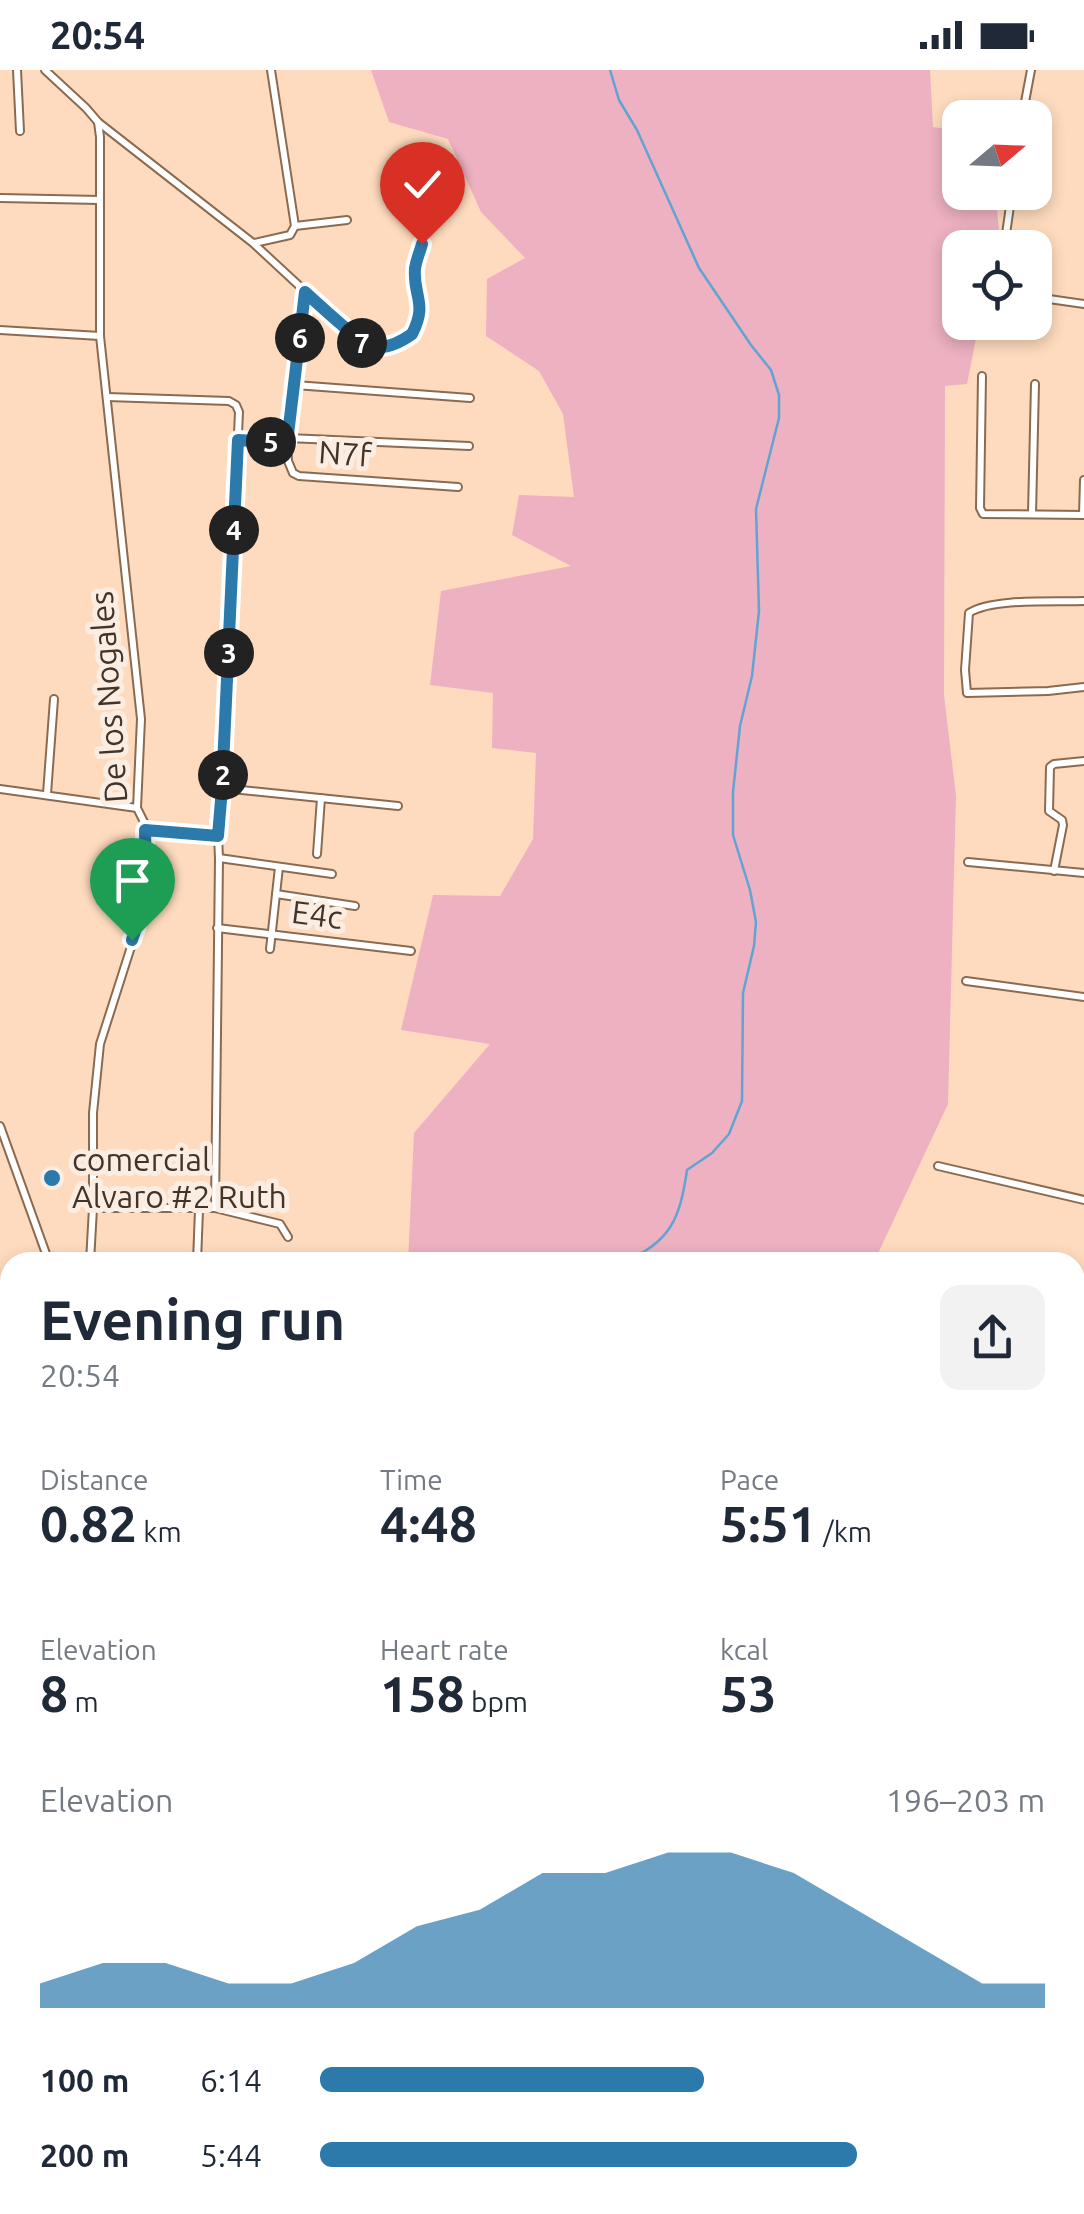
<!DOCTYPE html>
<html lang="en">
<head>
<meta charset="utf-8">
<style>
	body { margin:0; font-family:Ubuntu,sans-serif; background:#f2f2f3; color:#1f2937; height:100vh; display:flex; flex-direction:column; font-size:38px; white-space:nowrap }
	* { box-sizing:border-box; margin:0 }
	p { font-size:32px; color:#747a83 }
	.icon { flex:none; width:55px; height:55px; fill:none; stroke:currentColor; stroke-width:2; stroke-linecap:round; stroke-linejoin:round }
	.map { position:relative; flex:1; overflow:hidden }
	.sheet { position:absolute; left:0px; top:1182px; width:1085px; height:962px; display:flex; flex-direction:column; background:#fff; border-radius:30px 30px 0 0; box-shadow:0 5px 15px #0003 }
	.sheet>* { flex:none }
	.needle { width:65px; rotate:71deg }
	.buttons { position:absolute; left:942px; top:30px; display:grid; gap:20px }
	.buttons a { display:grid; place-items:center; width:110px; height:110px; border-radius:20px; background:#fff; box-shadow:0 5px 15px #0003; font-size:50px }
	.pin { position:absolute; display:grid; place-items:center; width:85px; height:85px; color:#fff; margin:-102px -42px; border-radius:50% 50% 50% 0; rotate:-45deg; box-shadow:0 0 10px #0007 }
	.pin .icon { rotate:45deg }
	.km { position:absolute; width:50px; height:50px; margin:-25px; border-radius:50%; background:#222; color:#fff; font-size:28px; line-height:50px; text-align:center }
	.round { display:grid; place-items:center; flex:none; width:105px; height:105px; border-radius:20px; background:#f2f2f3 }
	.summary { display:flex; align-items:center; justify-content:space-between; height:170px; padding:0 40px }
	h1 { font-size:55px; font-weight:600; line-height:75px }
	.stats { display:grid; grid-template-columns:repeat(3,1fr); gap:15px; height:170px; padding:10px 40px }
	.stats div { display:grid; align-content:center }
	.stats b { font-size:50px; font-weight:600 }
	.stats small { font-size:28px; font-weight:400 }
	.stats p { font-size:28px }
	.chart { height:280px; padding:20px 40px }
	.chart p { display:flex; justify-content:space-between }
	.chart svg { width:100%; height:180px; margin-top:10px; fill:#2c7aac; opacity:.7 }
	ul { padding:0 40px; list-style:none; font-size:32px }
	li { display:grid; grid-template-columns:160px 120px 1fr; align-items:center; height:75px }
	li i { height:25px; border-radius:12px; background:#2c7aac }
	.status { display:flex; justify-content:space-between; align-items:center; height:70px; padding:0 50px; background:#fff; direction:ltr }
	.status svg { height:28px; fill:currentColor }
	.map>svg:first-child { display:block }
	.green { fill:#edb1c1 }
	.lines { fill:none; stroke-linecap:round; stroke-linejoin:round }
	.stream { stroke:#62a3d3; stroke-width:2.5 }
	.minor-casing { stroke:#8a6b51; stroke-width:10 }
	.minor { stroke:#fff; stroke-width:6 }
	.route-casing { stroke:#fff; stroke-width:20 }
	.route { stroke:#2c7aac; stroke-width:12 }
	.poi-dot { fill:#2c7aac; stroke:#fbede1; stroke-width:4 }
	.labels { text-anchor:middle; stroke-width:10; stroke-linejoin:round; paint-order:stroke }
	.street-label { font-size:32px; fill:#423429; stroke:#fbede1 }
	.poi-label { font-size:32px; fill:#423429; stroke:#fbede1; text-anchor:start }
</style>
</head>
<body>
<div class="status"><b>20:54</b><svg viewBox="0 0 49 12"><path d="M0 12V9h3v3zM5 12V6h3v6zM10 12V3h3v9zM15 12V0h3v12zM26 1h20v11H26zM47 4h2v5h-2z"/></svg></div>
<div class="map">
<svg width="1084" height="2144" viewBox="0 0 1084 2144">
	<rect width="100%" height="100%" fill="#fedbbe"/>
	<g class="green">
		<path d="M371 0H930L933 57 960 61V122L995 123 999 159 995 177 960 178V252L979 253 967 314 945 316 944 625 956 726 948 1034 874 1192H408L414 1063 490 974 401 960 433 825 500 826 533 769 536 683 492 678 493 623 430 615 441 521 571 496 512 465 519 425 574 427 563 344 539 301 486 266 487 209 525 188 481 142 448 69 389 52Z"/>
		<path d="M1084 2061V2144H382L377 2135H1075V2067Z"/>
	</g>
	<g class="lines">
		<g class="stream">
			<path d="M610 0 619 30 637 60 699 198 751 275 771 300 779 325V348L756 439 759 541 752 606 740 656 733 722V765L750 820 756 852 754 876 743 923 742 1031 729 1064 712 1083 687 1100C680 1148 671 1172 624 1192"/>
			<path d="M786 2135 799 2144"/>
		</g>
		<g class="minor-casing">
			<g id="minor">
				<path d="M17 0 20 61"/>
				<path d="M45 0 86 38 98 52 253 173 361 273C375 278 385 279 398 273 437 255 412 225 415 197 416 189 422 182 422 175 423 160 418 143 415 128"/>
				<path d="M1022 48 1031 0"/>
				<path d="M0 128 100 130"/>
				<path d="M295 156 347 150"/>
				<path d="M254 173 290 165 295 156 271 0"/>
				<path d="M1004 178 1012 122"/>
				<path d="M305 222 287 373 288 391 293 403 299 406 458 417"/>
				<path d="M1035 227 1084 234"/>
				<path d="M0 260 100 266"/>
				<path d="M982 306 980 438 983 444 1084 445"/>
				<path d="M295 315 470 328"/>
				<path d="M288 368 469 376"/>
				<path d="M239 370 287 373"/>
				<path d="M1032 444 1035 314"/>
				<path d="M1083 445 1084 410"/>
				<path d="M1084 531C1054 532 992 528 969 543L965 600 967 623 1048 621 1084 617"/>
				<path d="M222 718 398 736"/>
				<path d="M0 719 137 738"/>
				<path d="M47 724 54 629"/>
				<path d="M145 760 218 766"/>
				<path d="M317 784 321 728"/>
				<path d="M219 788 332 804"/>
				<path d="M968 792 1084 803"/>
				<path d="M1054 801 1063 755 1062 750 1049 741 1050 697 1054 694 1084 691"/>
				<path d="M276 824 355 836"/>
				<path d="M217 858 411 881"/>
				<path d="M270 879 279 797"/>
				<path d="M966 911 1084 927"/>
				<path d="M0 1056 49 1192"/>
				<path d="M938 1096 1084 1130"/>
				<path d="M93 1138H215L219 788 218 766 222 718 239 342 236 335 229 331 107 327"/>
				<path d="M215 1138 280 1154 288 1167"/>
				<path d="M90 1192 93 1138V1043L100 974 137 858 143 818 145 770 144 752 137 738 141 649 100 266V67L98 52"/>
				<path d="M197 1192 199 1140"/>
				<path d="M1075 1332 1084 1335"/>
				<path d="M0 1371 10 1372"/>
				<path d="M1075 1392 1084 1393"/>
				<path d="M1075 1448H1084"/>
				<path d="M1075 1510 1084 1511"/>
				<path d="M1075 1567 1084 1568"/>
				<path d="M1075 1655 1084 1662"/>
				<path d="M1075 1762 1084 1728"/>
				<path d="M0 1775H10"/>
				<path d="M1075 1839 1084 1841"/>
				<path d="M0 1904 10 1905"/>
				<path d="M358 2135 363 2144"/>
				<path d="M598 2135 614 2144"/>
				<path d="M95 2144 96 2135"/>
				<path d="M275 2144 276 2135"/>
			</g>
		</g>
		<use href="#minor" class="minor"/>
	</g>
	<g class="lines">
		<g class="route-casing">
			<path id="route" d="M132 870C145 837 146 796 145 760L218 766 222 718 238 370 287 373 305 222C317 233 329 244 342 255 367 278 381 286 412 264 428 233 413 227 415 199 416 190 420 182 422 174"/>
		</g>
		<use href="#route" class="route"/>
	</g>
	<circle class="poi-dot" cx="52" cy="1108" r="10"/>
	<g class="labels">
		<g class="street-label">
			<text transform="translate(345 384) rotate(4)" y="11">N7f</text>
			<text transform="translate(109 627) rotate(-94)" y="11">De los Nogales</text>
			<text transform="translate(317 845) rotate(7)" y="11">E4c</text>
		</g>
		<g class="poi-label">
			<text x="72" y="1101">comercial<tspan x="72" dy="37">Alvaro #2 Ruth</tspan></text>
		</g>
	</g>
</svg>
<div class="buttons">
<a><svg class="needle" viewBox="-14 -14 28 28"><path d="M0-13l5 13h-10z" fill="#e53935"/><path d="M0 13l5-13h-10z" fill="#747a83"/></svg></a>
<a><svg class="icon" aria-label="locate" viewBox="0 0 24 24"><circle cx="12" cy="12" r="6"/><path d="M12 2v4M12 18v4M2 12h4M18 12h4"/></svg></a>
</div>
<div class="pin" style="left:132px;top:870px;background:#1e9e55"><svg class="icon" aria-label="arrive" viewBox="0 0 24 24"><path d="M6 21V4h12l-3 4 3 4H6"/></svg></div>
<div class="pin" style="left:422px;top:174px;background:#d93025"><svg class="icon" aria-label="check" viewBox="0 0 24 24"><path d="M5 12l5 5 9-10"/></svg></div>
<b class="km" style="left:223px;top:705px">2</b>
<b class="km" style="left:229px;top:583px">3</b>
<b class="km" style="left:234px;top:460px">4</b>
<b class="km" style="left:271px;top:372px">5</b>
<b class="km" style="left:300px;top:268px">6</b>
<b class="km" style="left:362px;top:273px">7</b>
<section class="sheet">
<div class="summary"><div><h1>Evening run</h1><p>20:54</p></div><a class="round"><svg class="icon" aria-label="share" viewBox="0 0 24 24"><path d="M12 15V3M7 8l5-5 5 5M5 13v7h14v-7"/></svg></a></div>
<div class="stats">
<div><p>Distance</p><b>0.82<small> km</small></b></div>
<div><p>Time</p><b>4:48</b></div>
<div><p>Pace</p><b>5:51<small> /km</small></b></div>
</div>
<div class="stats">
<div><p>Elevation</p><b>8<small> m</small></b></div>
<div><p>Heart rate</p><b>158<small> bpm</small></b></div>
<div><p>kcal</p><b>53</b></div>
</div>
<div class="chart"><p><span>Elevation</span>196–203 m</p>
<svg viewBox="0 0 160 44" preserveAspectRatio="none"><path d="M0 44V38L10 33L20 33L30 38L40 38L50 33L60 24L70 20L80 11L90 11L100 6L110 6L120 11L130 20L140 29L150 38L160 38V44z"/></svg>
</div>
<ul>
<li><b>100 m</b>6:14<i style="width:53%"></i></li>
<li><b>200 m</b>5:44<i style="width:74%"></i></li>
</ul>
</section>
</div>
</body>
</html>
